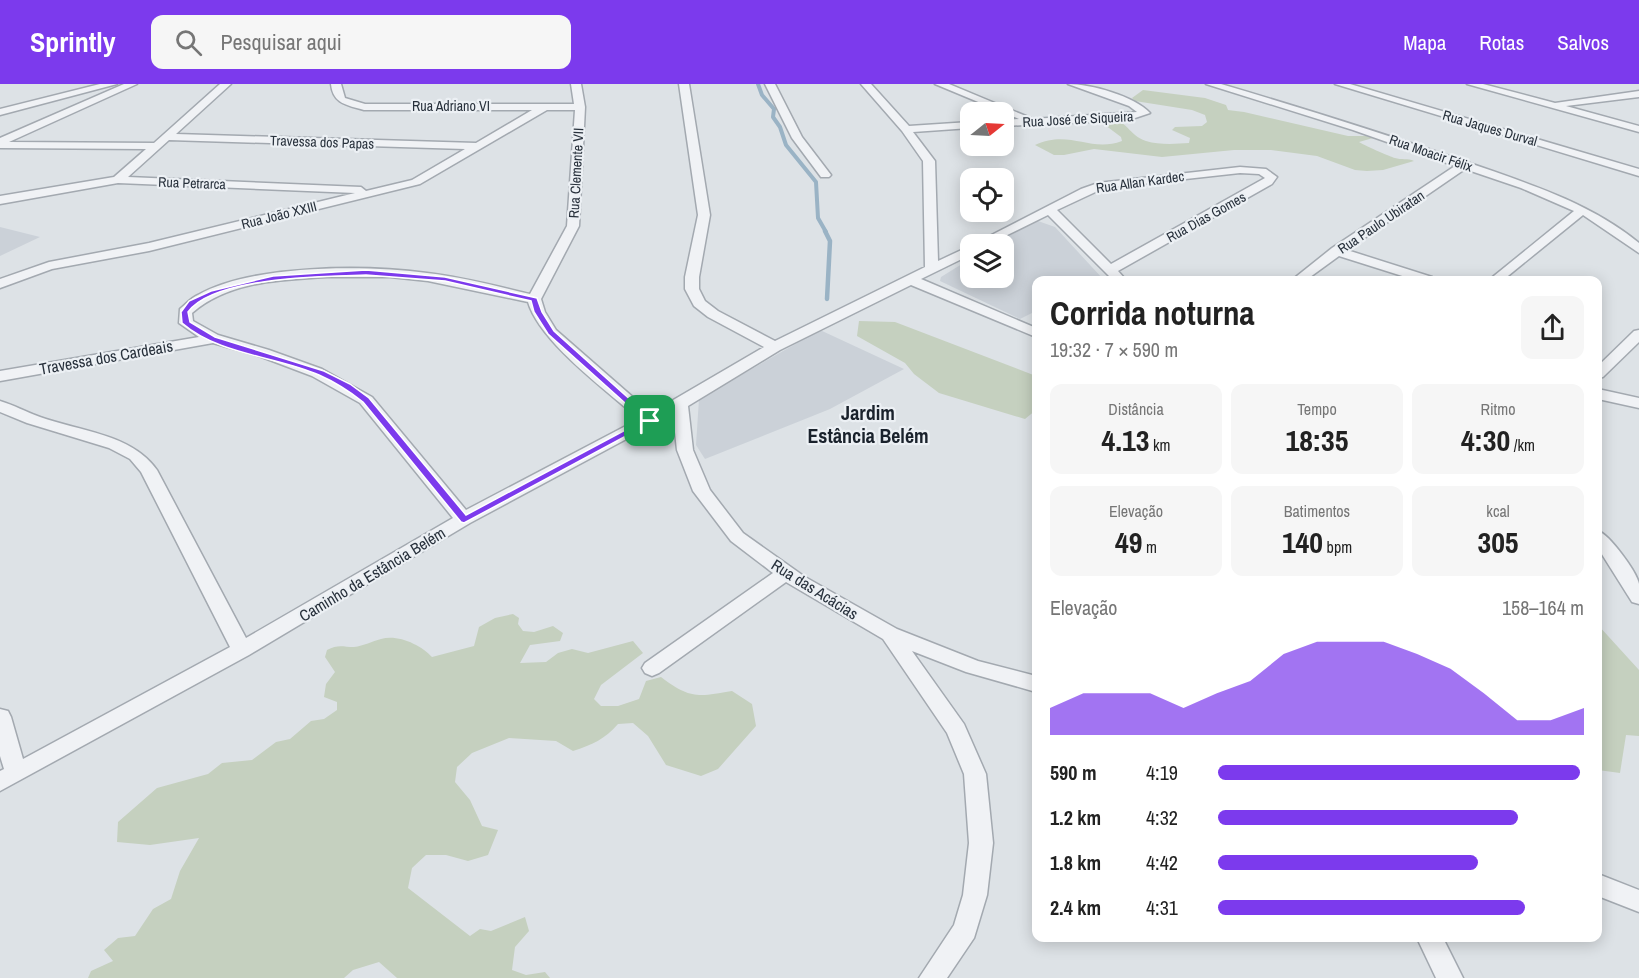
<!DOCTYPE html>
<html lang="pt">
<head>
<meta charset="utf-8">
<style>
	body { margin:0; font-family:"Archivo Narrow",sans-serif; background:#f6f6f6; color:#222; height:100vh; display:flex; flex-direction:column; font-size:22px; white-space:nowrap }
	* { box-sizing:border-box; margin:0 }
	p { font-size:20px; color:#767676 }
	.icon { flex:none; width:33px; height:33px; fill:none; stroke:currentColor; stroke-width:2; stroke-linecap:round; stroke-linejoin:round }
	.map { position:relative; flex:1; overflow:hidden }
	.sheet { position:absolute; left:1032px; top:192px; width:570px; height:666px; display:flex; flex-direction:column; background:#fff; border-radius:12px; box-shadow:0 3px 15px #0003 }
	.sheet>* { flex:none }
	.needle { width:39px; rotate:72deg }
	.buttons { position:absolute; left:960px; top:18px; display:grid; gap:12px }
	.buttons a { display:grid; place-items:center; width:54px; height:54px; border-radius:12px; background:#fff; box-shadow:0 3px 15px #0003; font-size:30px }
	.pin { position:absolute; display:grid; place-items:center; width:51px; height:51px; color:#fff; margin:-26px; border-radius:12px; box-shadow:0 3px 9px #0006 }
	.round { display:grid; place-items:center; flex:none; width:63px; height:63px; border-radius:12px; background:#f6f6f6 }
	.head { display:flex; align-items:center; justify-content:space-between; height:102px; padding:0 18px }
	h1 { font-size:33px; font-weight:700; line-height:45px }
	.figures { display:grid; grid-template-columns:repeat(3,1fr); gap:9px; height:102px; padding:6px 18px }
	.figures div { display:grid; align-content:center; border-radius:12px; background:#f6f6f6; text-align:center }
	.figures b { font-size:30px; font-weight:700 }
	.figures small { font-size:16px; font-weight:400 }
	.figures p { font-size:16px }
	.chart { height:168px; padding:12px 18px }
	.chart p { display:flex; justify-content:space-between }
	.chart svg { width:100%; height:108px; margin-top:6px; fill:#7c3aed; opacity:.7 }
	ul { padding:0 18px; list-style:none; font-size:20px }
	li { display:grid; grid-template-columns:96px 72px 1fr; align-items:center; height:45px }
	li i { height:15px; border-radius:8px; background:#7c3aed }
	header { display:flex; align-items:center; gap:36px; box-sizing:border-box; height:84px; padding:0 30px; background:#7c3aed; color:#fff }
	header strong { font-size:28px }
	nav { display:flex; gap:33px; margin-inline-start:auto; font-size:21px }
	.search { width:420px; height:54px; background:#f6f6f6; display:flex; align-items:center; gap:15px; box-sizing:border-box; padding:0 21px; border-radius:12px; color:#767676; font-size:22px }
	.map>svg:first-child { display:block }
	.built { fill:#cbd1d8 }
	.green { fill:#c5d0bf }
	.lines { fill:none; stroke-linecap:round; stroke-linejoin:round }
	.stream-far1 { stroke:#9ab3c5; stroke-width:4 }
	.stream { stroke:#9ab3c5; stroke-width:4.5 }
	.minor-casing { stroke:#a3a9b0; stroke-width:3 }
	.minor { fill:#f0f2f5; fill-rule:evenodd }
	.route { fill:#7c3aed; stroke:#fff; stroke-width:1.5; fill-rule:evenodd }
	.labels { text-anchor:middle; stroke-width:4.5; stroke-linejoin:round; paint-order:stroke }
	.far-street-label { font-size:14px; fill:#28313c; stroke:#ecf0f4 }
	.street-label { font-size:16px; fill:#28313c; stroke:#ecf0f4 }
	.quarter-label { font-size:20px; font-weight:bold; fill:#1a222c; stroke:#ecf0f4 }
</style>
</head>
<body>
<header>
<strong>Sprintly</strong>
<div class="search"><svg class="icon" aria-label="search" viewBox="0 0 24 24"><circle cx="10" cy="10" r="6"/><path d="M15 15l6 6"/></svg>Pesquisar aqui</div>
<nav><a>Mapa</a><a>Rotas</a><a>Salvos</a></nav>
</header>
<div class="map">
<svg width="1639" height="894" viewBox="0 0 1639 894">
	<rect width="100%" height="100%" fill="#dde2e6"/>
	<g class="built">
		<path d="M1038 137 1055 143 1103 195 1099 196H1036V227L1020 235 940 197 941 193 970 175V194H1004V160H995L1031 139Z"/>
		<path d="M0 143 40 153 0 172Z"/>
		<path d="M820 246 904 285 830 325 705 375 696 361 699 315Z"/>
	</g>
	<g class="green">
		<path d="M1143 6 1205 14 1226 21 1228 26 1244 28 1348 52H1366L1373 54 1359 58C1362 60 1390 73 1395 74 1401 76 1408 74 1414 77L1383 86 1367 87 1355 86 1317 72 1271 66H1234L1162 73 1094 65 1064 71H1054L1035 61C1070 45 1090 69 1122 57L1121 53 1101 38C1129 31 1124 49 1146 57 1159 61 1175 60 1189 59L1190 54 1172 46 1175 43 1202 42 1207 38 1205 31 1192 26 1135 17 1132 14Z"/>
		<path d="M859 237 895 238 1036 292V326L1025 335 939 309 914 290 905 279 857 252Z"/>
		<path d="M513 530 519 534 518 540 523 547 534 548 553 542 563 549 560 557 530 561 520 579 546 578 558 569 572 565 588 569 633 557 643 569 601 601 594 615 601 622H618L639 615 646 597 661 593C690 615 698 613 732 607L752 620 756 642 718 685 701 692 666 681 648 652 633 639 618 640C605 655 592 661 573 667L556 657 509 654 472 669 457 683 455 698 470 716 482 742 498 746 488 771 468 777 446 771H426L412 784 408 804 470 852 480 845 491 847 525 833 529 847 515 863 512 886 526 891 545 888 550 894H397L379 878 353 886 344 894H88L91 887 113 877 104 866 118 854 135 852 153 825 171 815 180 787 199 754 150 761 117 758 118 738 157 704 208 690 222 679 252 676 276 658 290 655 311 637 324 635 337 626V618L324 613 326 600 335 588 325 573 327 566C338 560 343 563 354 563 364 562 372 557 381 555 398 550 421 561 432 573L474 562 479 543 495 534Z"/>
		<path d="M1598 541 1639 586V652L1626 651 1620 689 1598 686Z"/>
	</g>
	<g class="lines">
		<path class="stream-far1" d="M758 0 762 11 774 25 773 33 780 43 786 61 816 98 818 134 826 148"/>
		<path class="stream" d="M825 147 830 157 827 215"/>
		<g class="minor-casing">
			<g id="minor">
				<path d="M100 0H117L0 31V25Z"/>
				<path d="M124 0H137L9 58 154 59 220 0H231L176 50 476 59 532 26H364C347 21 333 20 331 0H341L345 14 365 20H574L571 0H581L585 23 579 142 541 215 545 228 556 246 651 329 764 263 708 233 694 222 685 205V193L698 131 679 0H689L710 131 699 193V205L705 217 718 227 775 257 925 183 923 77 902 47 861 0H871L909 42 970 38V44L913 48 935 77 938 177 970 162V171L921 195 1036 244V253L911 201 780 266 688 322 693 366 710 406 743 449 805 493 897 545 978 577 1036 592V608L966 588 912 567 964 640 986 690 993 759 987 811 974 854 947 894H919L954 841 963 811 969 759 964 690 947 649 883 555 786 498 659 589 652 592 645 589 642 584 645 579 773 489 731 457 693 407 677 366 673 330 470 439 249 571 0 707V687L4 685 0 672V625L8 627 11 633 23 675 230 563 141 388 130 375 109 364 27 339 0 328V317C14 321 26 328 40 333 79 347 132 350 157 386L246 554 453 434 360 319 312 292 259 272 213 259 0 297V287L199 253 179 239 180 225C186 220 191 214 198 211 252 180 366 181 427 189 462 193 496 202 530 210L567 142 575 26H547L420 100 149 167 52 185 0 204V195L49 178 149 159 355 109 118 99 0 120V112L114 93 146 65 0 64V54ZM169 56 465 65 412 96 366 107 361 103 128 93ZM327 193H390L428 197 528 218C540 258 606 306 639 335L466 426 372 313 322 285 269 266 218 251 193 237 192 229C229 197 280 196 327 193Z"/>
				<path d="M765 0H775L802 53 831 91 829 93H821L792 54Z"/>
				<path d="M935 0H949L1033 35 1137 28 1129 22 1068 0C1091 0 1134 12 1150 29L1129 36 1004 42V36L1019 35Z"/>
				<path d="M1206 0H1221C1302 24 1382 49 1461 76 1523 98 1588 117 1639 159V169L1583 131 1503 196H1489L1574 127 1521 104 1465 85 1347 166 1432 193 1433 196H1415L1339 172 1306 196H1292L1332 164 1455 82 1353 46Z"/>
				<path d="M1335 0H1350L1639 85V92Z"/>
				<path d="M1467 0H1483L1555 19 1639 7V13L1566 22 1639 42V48Z"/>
				<path d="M1240 83 1266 85 1277 93 1272 100 1118 187 1126 196H1113L1048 131 989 160H974L1081 105 1098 99ZM1240 89 1259 90 1265 94 1111 180 1057 126 1104 104Z"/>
				<path d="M1639 246V258L1603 293 1598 294V282L1634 247Z"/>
				<path d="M1598 305 1639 314V324L1598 315Z"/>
				<path d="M1598 447C1609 450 1637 488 1639 500 1639 506 1639 513 1639 520L1632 518 1598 464Z"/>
				<path d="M1598 790 1639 806V828L1598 812Z"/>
				<path d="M1417 854H1443L1463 894H1436Z"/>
			</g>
		</g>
		<use href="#minor" class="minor"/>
	</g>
	<path class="route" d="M366 186 445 193 537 214 542 228 554 247 654 337 464 439 461 438 363 318C349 307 335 298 319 291 276 272 219 271 182 239L181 228 189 217 211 207 273 192ZM366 191 445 197 531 217 534 228 548 250 644 336 466 431 369 314 350 300 324 287 215 253 190 238 188 228C213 193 325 192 366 191Z"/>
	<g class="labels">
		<g class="far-street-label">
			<text x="451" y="27">Rua Adriano VI</text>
			<text transform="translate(1078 35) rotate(-3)" y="5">Rua José de Siqueira</text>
			<text transform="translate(1490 44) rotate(16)" y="5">Rua Jaques Durval</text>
			<text transform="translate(322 58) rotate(2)" y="5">Travessa dos Papas</text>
			<text transform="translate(1431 69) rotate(19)" y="5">Rua Moacir Félix</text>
			<text transform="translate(576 89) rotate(-87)" y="5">Rua Clemente VII</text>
			<text transform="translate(1140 98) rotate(-8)" y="5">Rua Allan Kardec</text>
			<text transform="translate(192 99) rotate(2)" y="5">Rua Petrarca</text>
			<text transform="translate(279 131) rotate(-14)" y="5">Rua João XXIII</text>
			<text transform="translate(1206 133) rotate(-29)" y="5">Rua Dias Gomes</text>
			<text transform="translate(1381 138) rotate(-34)" y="5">Rua Paulo Ubiratan</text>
		</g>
		<g class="street-label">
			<text transform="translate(106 273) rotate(-10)" y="6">Travessa dos Cardeais</text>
			<text transform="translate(372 490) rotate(-31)" y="6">Caminho da Estância Belém</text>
			<text transform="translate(815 505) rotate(32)" y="6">Rua das Acácias</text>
		</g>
		<g class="quarter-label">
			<text x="868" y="336">Jardim<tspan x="868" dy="23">Estância Belém</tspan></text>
		</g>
	</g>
</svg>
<div class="buttons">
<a><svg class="needle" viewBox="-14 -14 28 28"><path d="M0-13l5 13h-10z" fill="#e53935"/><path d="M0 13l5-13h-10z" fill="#767676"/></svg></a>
<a><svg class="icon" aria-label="locate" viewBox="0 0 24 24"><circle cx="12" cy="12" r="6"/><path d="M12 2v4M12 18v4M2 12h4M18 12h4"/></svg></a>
<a><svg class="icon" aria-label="layers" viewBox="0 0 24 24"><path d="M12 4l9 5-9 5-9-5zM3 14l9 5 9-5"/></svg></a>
</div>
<div class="pin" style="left:650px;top:337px;background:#1e9e55"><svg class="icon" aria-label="arrive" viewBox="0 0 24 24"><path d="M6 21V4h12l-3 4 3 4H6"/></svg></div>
<section class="sheet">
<div class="head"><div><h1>Corrida noturna</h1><p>19:32 · 7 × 590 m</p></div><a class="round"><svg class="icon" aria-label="share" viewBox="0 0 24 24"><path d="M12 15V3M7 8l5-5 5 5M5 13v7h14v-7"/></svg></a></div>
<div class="figures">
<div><p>Distância</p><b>4.13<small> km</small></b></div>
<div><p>Tempo</p><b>18:35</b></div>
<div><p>Ritmo</p><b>4:30<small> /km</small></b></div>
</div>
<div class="figures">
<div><p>Elevação</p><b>49<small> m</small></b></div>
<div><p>Batimentos</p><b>140<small> bpm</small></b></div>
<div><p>kcal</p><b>305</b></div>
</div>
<div class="chart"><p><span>Elevação</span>158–164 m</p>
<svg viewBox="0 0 160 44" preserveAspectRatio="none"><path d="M0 44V33L10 27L20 27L30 27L40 33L50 27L60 22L70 11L80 6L90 6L100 6L110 11L120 17L130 27L140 38L150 38L160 33V44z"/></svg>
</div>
<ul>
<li><b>590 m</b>4:19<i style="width:99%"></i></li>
<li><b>1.2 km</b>4:32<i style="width:82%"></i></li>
<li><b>1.8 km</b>4:42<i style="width:71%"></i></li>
<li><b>2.4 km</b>4:31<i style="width:84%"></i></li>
</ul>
</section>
</div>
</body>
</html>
